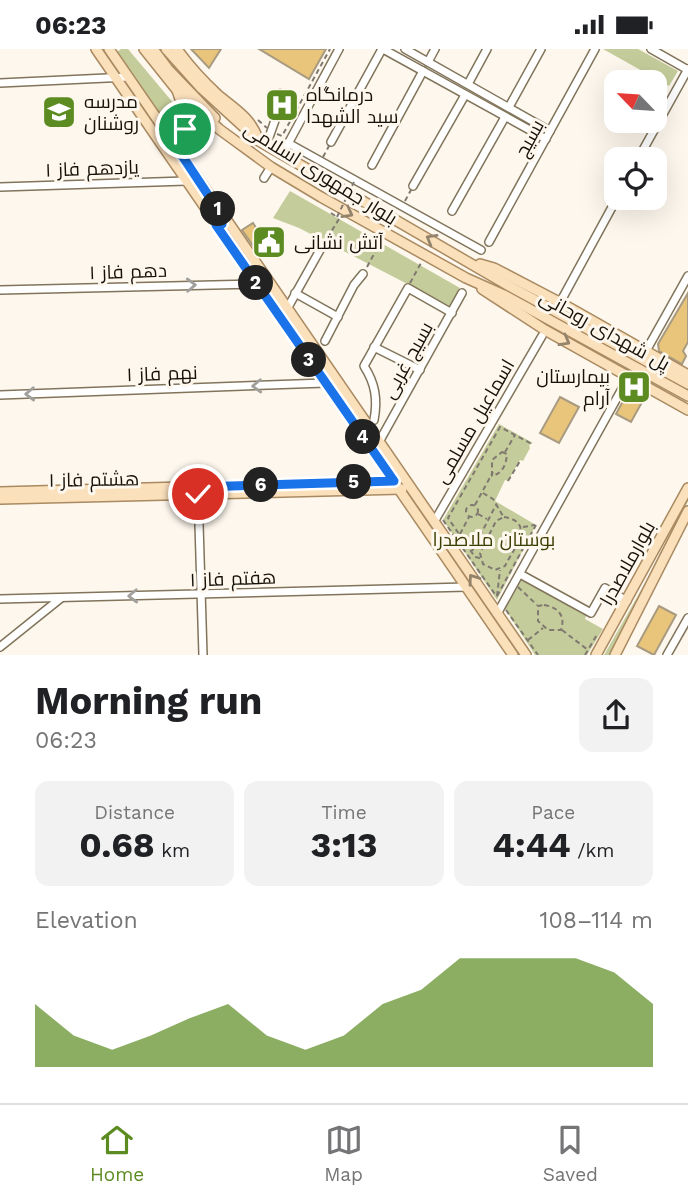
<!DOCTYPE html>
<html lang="en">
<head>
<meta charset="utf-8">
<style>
	body { margin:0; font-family:"Work Sans",Cairo,sans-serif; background:#f2f2f2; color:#202124; height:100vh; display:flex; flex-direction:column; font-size:26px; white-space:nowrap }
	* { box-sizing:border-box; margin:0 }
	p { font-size:23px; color:#757577 }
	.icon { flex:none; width:38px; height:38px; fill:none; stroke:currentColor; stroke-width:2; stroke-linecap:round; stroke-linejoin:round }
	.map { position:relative; height:606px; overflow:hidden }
	.sheet { display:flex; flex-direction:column; background:#fff; flex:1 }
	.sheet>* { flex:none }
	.needle { width:46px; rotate:295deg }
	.tools { position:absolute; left:604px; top:21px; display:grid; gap:14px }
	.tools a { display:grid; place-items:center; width:63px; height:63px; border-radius:14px; background:#fff; box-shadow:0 7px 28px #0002; font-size:35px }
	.pin { position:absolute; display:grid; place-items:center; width:60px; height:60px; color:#fff; margin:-30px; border:4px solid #fff; border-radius:50%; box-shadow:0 2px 7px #0007 }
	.km { position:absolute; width:35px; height:35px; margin:-18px; border-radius:50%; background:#222; color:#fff; font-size:19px; line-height:35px; text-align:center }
	.round { display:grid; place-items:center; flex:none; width:74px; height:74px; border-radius:14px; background:#f2f2f2 }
	.head { display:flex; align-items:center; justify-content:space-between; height:119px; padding:0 35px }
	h1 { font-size:38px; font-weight:700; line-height:52px }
	.figures { display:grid; grid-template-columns:repeat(3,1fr); gap:10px; height:119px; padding:7px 35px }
	.figures div { display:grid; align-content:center; border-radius:14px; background:#f2f2f2; text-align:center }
	.figures b { font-size:35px; font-weight:700 }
	.figures small { font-size:19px; font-weight:400 }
	.figures p { font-size:19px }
	.chart { height:196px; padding:14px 35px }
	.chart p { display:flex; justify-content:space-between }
	.chart svg { width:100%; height:126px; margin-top:7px; fill:#5c8c21; opacity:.7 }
	.status { display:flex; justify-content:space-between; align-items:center; height:49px; padding:0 35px; background:#fff; direction:ltr }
	.status svg { height:19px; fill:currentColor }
	.tab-bar { display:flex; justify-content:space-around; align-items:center; height:98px; border-top:2px solid #e0e0e0; background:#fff; font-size:19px; color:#757577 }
	.tab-bar a { display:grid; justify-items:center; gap:4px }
	.tab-bar .current { color:#5c8c21 }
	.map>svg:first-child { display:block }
	.green { fill:#c5cc9b }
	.building { fill:#e9c47b; stroke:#a89b81; stroke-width:2 }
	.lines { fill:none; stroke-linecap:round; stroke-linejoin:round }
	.minor-casing { stroke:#81745b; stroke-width:10 }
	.major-casing { stroke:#a98a61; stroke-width:12 }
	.path { stroke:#7f7970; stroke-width:2; stroke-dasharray:5 3.5; stroke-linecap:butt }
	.minor { stroke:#fff; stroke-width:7 }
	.major { stroke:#fbe0bc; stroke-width:9 }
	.path-bridge { stroke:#7f7970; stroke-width:2; stroke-dasharray:5 3.5; stroke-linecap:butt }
	.oneway { stroke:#94836b }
	.oneway2 { stroke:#a2a09d }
	.route-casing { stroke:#fff; stroke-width:14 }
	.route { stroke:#1a73e8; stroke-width:9 }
	.labels { text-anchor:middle; stroke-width:6; stroke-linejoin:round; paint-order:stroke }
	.poi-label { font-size:19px; fill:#171209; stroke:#fdf7ed; text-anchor:start }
	.street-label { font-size:19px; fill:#171209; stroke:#fdf7ed }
	.park-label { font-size:19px; fill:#3a3f02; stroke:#fdf7ed }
</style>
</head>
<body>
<div class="status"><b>06:23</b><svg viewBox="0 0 49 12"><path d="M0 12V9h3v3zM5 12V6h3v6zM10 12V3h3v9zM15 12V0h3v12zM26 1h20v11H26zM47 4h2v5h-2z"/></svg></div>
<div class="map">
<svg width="688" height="606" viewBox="0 0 688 606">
	<rect width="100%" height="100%" fill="#fdf7ed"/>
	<g class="green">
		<path d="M121 0H128L175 56 173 64 163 66 158 62 117 3Z"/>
		<path d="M603 0H638L678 22 669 37Z"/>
		<path d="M290 142 460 239 450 257 299 179 273 169Z"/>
		<path d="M499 375 533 394 529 396 530 399 523 412 520 411 508 432 505 431 495 452 536 476 497 551 443 471Z"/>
		<path d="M409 443 523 606H517L405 444Z"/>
		<path d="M688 447V452L657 521 609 606H604L648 529Z"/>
		<path d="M522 528 587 564 585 570 603 580 587 606H535L505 560Z"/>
	</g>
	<g class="building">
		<path d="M191 0H221L209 19Z"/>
		<path d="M259 0H326L309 30Z"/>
		<path d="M280 40 297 50 286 68 283 66 284 61 281 58 276 57 273 60 269 59Z"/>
		<path d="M253 174 264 191 254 198 242 181Z"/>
		<path d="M688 244V293L683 302 686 307 682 315 659 302 658 295Z"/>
		<path d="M631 337 646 346 631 373 616 365Z"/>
		<path d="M560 348 579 358 559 394 540 384Z"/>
		<path d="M659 557 676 566 654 606 637 597Z"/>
	</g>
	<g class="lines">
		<g class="minor-casing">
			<g id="minor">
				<path d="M383 0 546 90"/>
				<path d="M405 0 550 82"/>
				<path d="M651 0 688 21"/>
				<path d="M428 13 435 0"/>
				<path d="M0 34 128 28"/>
				<path d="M468 35 487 0"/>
				<path d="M509 58 541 0"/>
				<path d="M331 93 382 0"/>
				<path d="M288 94 481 201"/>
				<path d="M268 98V91L278 63"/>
				<path d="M282 106 339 0"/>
				<path d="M638 110 688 20"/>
				<path d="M372 116 423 22"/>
				<path d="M264 129 271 118"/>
				<path d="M413 137 465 46"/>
				<path d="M0 138 186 132"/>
				<path d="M452 162 505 68"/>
				<path d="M489 193 595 0"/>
				<path d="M0 241 256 235"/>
				<path d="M295 244 338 268"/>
				<path d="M562 250 617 149"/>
				<path d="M287 260 320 201"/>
				<path d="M325 292 354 236 363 225"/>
				<path d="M374 298 420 321"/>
				<path d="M646 302 688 227"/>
				<path d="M0 346 325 334"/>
				<path d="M374 371C378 350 375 334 364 317L408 239 452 264"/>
				<path d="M379 393 462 244"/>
				<path d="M198 442 203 606"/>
				<path d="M434 473 542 287"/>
				<path d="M520 525 591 564 605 539 627 552"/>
				<path d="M0 550 466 538"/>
				<path d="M497 565 623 338"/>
				<path d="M0 598 61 549"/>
				<path d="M667 606 688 569"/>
			</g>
		</g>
		<g class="major-casing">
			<g id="major">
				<path d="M96 0 513 606"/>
				<path d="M109 0 526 606"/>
				<path d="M144 0 176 40 219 80 271 118 321 148 466 229 504 246 688 347"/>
				<path d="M153 0 168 20 215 69"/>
				<path d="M166 0 201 39 259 92 511 238 688 335"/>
				<path d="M177 0C189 17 203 32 218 46 235 60 251 69 258 90"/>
				<path d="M157 68 167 72 177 68 181 53 177 41"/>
				<path d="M180 100V87C189 73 198 72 212 78"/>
				<path d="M480 215 494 219 561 254 688 326"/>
				<path d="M482 240 545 281 688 361"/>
				<path d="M0 443 397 432"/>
				<path d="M0 450 402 440"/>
				<path d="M596 606 688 439"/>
				<path d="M615 606 688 462"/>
			</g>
		</g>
		<g class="path">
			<path d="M258 71 267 79"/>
			<path d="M277 85 282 87 330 0"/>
			<path d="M188 102 208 85"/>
			<path d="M323 108 329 97"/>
			<path d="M405 152 411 141"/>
			<path d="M331 164 337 168"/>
			<path d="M323 196 339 170"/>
			<path d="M367 218 381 192"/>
			<path d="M410 234 421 214"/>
			<path d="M502 403 507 405C506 416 503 424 492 427V411Z"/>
			<path d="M505 403 515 386"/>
			<path d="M508 432 520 412"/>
			<path d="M483 444 493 450 503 467"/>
			<circle cx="472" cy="462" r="6"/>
			<path d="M475 456 493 423"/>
			<path d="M478 465 487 470"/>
			<path d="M504 468C536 473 514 499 505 517L495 521 483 515 480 504 496 472Z"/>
			<path d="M443 471 497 548"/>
			<path d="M523 478 535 476"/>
			<path d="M460 485 469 468"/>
			<path d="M472 502 496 456"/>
			<path d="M480 509 475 508 448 469 500 378 532 395"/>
			<path d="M518 538 537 556"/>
			<path d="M497 547 536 476"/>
			<path d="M497 547 500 521"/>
			<path d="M544 556C558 558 566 567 561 581H548L538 572V557Z"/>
			<path d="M506 561 538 606"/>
			<path d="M562 581 588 601"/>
			<path d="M528 591 543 579"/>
			<path d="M585 606 598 584"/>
		</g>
		<use href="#minor" class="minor"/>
		<use href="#major" class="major"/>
		<path class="path-bridge" d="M337 168 354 133"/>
	</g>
	<defs><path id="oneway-chevron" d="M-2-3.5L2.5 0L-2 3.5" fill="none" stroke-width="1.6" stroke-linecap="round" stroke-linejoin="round" transform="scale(1.75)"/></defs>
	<g class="oneway">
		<use href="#oneway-chevron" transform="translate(348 164) rotate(29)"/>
		<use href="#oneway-chevron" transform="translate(431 190) rotate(-150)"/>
		<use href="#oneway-chevron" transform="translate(565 292) rotate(29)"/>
		<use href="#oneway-chevron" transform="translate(473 530) rotate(-125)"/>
	</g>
	<g class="oneway2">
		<use href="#oneway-chevron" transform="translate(191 236) rotate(-2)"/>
		<use href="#oneway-chevron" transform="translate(257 337) rotate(178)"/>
		<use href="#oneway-chevron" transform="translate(30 345) rotate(178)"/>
		<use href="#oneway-chevron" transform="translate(133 547) rotate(178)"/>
	</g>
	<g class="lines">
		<g class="route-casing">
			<path id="route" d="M185 80 179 89 181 105 222 167V175L216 176 394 432 197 438 198 445"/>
		</g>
		<use href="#route" class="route"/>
	</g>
	<defs>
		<g id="hospital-square" transform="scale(1.75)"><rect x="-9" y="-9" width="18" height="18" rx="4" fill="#5c8c21" stroke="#fdf7ed"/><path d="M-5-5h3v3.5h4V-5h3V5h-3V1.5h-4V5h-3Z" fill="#fff"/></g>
		<g id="school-square" transform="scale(1.75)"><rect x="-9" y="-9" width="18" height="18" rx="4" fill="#5c8c21" stroke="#fdf7ed"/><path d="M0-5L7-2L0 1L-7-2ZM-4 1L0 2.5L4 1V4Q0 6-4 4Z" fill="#fff"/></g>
		<g id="civic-square" transform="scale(1.75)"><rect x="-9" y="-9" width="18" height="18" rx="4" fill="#5c8c21" stroke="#fdf7ed"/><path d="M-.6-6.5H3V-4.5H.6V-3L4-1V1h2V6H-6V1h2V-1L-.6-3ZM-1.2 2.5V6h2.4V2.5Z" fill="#fff"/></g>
	</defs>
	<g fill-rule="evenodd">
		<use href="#hospital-square" x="282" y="56"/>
		<use href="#school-square" x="59" y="63"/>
		<use href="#civic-square" x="269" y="193"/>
		<use href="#hospital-square" x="634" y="338"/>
	</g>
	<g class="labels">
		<g class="poi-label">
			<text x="306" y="52">درمانگاه<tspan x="306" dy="22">سید الشهدا</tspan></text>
			<text x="84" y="59">مدرسه<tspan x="84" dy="22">روشنان</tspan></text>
			<text x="294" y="200">آتش نشانی</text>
			<text x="610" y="334" text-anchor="end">بیمارستان<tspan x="610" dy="22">آرام</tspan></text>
		</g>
		<g class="street-label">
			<text transform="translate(529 89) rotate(-61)" y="7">بسیج</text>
			<text transform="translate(92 119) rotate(-2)" y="7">یازدهم فاز ۱</text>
			<text transform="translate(321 124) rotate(32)" y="7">بلوار جمهوری اسلامی</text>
			<text transform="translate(128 222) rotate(-2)" y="7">دهم فاز ۱</text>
			<text transform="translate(605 281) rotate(29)" y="7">پل شهدای روحانی</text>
			<text transform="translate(407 311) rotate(-61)" y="7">بسیج غربی</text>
			<text transform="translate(162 324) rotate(-2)" y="7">نهم فاز ۱</text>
			<text transform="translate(474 372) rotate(-60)" y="7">اسماعیل مسلمی</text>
			<text transform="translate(94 430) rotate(-1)" y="7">هشتم فاز ۱</text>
			<text transform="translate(627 514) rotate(-61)" y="7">بلوارملاصدرا</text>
			<text transform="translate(233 529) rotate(-2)" y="7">هفتم فاز ۱</text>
		</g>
		<g class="park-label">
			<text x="494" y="497">بوستان ملاصدرا</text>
		</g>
	</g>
</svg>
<div class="tools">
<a><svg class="needle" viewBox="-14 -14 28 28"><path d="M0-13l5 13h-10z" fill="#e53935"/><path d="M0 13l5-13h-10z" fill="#757577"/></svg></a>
<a><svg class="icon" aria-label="locate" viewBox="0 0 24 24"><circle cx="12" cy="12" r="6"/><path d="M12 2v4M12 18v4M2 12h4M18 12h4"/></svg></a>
</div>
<div class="pin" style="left:185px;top:80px;background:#1e9e55"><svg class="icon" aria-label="arrive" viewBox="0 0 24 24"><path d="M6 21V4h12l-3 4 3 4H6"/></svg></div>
<div class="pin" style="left:198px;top:445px;background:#d93025"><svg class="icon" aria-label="check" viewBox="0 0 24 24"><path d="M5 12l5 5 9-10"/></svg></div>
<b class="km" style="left:218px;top:160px">1</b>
<b class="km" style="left:256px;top:234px">2</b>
<b class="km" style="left:309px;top:311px">3</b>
<b class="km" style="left:363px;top:388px">4</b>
<b class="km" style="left:354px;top:433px">5</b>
<b class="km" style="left:261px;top:436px">6</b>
</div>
<section class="sheet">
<div class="head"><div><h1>Morning run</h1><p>06:23</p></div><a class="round"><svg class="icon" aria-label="share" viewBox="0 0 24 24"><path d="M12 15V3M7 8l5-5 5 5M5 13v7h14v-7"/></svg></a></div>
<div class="figures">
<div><p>Distance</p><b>0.68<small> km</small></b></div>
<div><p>Time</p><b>3:13</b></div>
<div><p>Pace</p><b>4:44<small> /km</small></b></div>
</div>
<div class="chart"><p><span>Elevation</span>108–114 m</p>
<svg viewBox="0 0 160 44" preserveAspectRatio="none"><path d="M0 44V22L10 33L20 38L30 33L40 27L50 22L60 33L70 38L80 33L90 22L100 17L110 6L120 6L130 6L140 6L150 11L160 22V44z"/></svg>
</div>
</section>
<nav class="tab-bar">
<a class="current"><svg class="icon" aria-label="home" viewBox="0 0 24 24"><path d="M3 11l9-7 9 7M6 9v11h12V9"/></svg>Home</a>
<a><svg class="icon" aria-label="map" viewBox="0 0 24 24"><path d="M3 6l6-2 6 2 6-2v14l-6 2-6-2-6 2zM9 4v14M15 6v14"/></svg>Map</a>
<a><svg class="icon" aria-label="saved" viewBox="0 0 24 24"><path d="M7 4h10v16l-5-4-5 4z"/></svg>Saved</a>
</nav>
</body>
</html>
